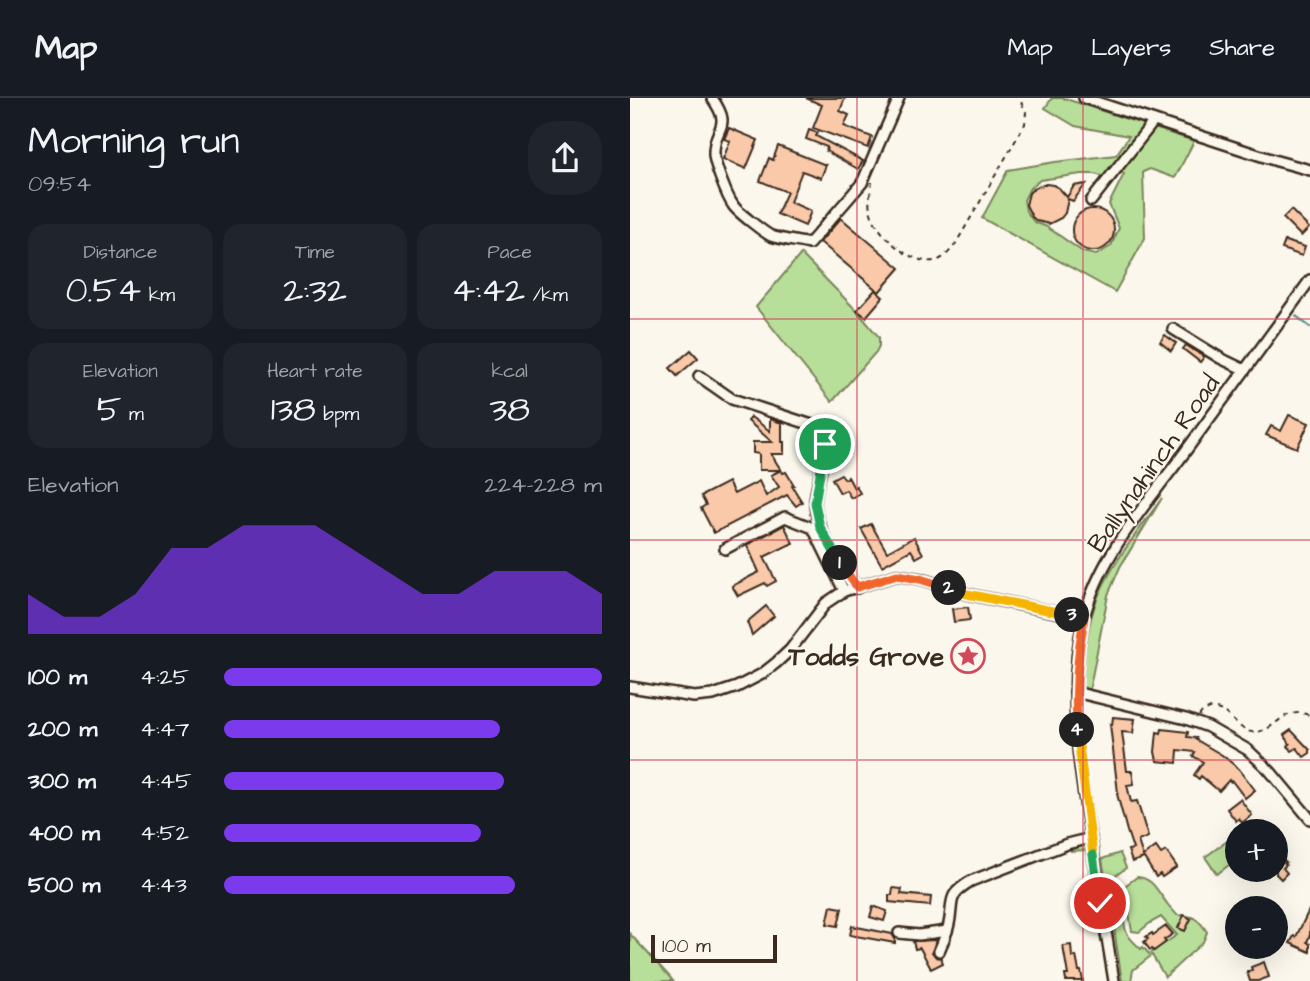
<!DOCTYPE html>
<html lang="en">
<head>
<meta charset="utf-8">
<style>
	body { margin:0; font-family:"Architects Daughter",sans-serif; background:#20242c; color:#f1f3f6; height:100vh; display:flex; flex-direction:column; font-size:26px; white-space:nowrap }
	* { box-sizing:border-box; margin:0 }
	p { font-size:23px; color:#9ea1a6 }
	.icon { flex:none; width:38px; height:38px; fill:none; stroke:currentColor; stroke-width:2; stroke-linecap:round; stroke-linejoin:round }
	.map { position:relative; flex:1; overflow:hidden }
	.panel { display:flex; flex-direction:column; background:#171b24; width:630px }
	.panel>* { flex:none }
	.buttons { position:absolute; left:595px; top:721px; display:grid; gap:14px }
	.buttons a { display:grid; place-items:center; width:63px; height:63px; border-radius:50%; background:#171b24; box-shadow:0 7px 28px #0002; font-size:35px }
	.scale { position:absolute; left:21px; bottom:18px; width:126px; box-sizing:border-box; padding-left:7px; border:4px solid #3b2a1e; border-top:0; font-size:19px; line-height:24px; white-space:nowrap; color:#3b2a1e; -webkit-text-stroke:5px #fbf7ec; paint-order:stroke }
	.pin { position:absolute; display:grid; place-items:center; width:60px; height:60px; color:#fff; margin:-30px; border:4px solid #fff; border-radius:50%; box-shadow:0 2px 7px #0007 }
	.km { position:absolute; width:35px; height:35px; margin:-18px; border-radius:50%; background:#222; color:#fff; font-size:19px; line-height:35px; text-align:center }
	.round { display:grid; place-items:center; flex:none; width:74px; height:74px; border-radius:28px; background:#20242c }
	.summary { display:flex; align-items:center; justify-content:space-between; height:119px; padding:0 28px }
	h1 { font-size:38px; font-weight:600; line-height:52px }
	.figures { display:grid; grid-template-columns:repeat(3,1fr); gap:10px; height:119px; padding:7px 28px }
	.figures div { display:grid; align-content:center; border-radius:18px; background:#20242c; text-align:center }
	.figures b { font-size:35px; font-weight:600 }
	.figures small { font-size:19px; font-weight:400 }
	.figures p { font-size:19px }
	.chart { height:196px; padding:14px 28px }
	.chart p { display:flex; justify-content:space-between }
	.chart svg { width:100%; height:126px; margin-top:7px; fill:#7c3aed; opacity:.7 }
	ul { padding:0 28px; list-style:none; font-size:23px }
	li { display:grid; grid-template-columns:112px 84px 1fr; align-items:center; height:52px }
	li i { height:18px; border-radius:9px; background:#7c3aed }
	header { display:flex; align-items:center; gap:42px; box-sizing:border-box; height:98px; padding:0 35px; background:#171b24; border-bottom:2px solid #363941 }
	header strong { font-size:33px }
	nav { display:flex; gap:38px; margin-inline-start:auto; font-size:24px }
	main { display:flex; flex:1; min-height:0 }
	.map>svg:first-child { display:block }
	.green { fill:#b8df9a; stroke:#7a845c; stroke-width:2; fill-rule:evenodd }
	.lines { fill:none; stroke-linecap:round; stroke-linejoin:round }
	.stream { stroke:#6c9697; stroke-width:2.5 }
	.building { fill:#f9c9a9; stroke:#3b2a1e; stroke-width:2 }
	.minor-casing { stroke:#3b2a1e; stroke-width:14 }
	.path { stroke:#3b2a1e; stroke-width:2; stroke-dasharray:5 5; stroke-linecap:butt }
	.minor { stroke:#fbf7ec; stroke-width:9 }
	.split-1-casing { stroke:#fff; stroke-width:14 }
	.split-2-casing { stroke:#fff; stroke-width:14 }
	.split-3-casing { stroke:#fff; stroke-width:14 }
	.split-4-casing { stroke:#fff; stroke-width:14 }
	.split-5-casing { stroke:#fff; stroke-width:14 }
	.split-6-casing { stroke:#fff; stroke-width:14 }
	.split-1 { stroke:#22a559; stroke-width:9 }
	.split-2 { stroke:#f0652b; stroke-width:9 }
	.split-3 { stroke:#f5b400; stroke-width:9 }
	.split-4 { stroke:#f0652b; stroke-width:9 }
	.split-5 { stroke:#f5b400; stroke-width:9 }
	.split-6 { stroke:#22a559; stroke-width:9 }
	.grid { fill:none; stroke:#d1495b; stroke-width:2; stroke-opacity:0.55 }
	.labels { text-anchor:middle; stroke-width:5; stroke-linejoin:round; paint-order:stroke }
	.street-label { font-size:26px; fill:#3b2a1e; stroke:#fbf7ec }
	.poi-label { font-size:26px; font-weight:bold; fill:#3b2a1e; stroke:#fbf7ec; text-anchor:end }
</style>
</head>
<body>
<header>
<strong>Map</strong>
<nav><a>Map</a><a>Layers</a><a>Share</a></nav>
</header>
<main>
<section class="panel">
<div class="summary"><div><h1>Morning run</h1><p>09:54</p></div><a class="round"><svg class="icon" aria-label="share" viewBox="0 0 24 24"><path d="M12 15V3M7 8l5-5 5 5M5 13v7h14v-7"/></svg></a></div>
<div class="figures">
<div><p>Distance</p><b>0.54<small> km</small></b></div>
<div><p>Time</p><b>2:32</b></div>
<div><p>Pace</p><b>4:42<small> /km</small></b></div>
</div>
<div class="figures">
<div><p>Elevation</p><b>5<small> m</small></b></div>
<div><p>Heart rate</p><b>138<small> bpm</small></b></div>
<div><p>kcal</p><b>38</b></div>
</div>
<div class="chart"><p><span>Elevation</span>224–228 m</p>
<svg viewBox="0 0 160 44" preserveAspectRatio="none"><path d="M0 44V30L10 38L20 38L30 30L40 14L50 14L60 6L70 6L80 6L90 14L100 22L110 30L120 30L130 22L140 22L150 22L160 30V44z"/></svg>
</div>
<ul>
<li><b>100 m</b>4:25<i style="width:100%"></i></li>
<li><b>200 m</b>4:47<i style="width:73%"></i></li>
<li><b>300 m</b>4:45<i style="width:74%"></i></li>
<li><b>400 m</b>4:52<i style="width:68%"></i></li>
<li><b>500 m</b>4:43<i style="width:77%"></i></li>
</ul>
</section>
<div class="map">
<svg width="680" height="883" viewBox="0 0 680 883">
	<rect width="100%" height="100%" fill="#fbf7ec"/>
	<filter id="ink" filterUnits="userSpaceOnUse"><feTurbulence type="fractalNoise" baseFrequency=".0143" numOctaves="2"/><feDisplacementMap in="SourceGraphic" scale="14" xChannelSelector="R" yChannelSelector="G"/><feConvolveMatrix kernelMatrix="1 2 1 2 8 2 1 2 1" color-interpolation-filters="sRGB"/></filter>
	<g filter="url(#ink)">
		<g class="green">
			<path d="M422 0H433L564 43 545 80 520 71 513 74 515 140 485 194 352 120 378 72 425 64 486 57 499 38 445 28 415 10ZM488 73 494 76 479 106 489 130 481 148 466 157 453 154 417 129 404 124 396 113 394 102 400 90 410 82 451 76H465L474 79Z"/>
			<path d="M171 156 227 213 249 239V248L246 254 202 304 126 209Z"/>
			<path d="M532 400 490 469 478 497 459 594 452 588C454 558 457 524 469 496 485 461 510 431 532 400Z"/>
			<path d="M607 736V761L587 776 575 759Z"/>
			<path d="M456 745 459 752 473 841 471 843 456 752 441 753 440 747Z"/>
			<path d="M490 755 496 770 481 781 475 778 472 761Z"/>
			<path d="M507 779C523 780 527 793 536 804 539 809 544 813 547 817 563 817 569 821 577 834L573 844 535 879 522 857 503 872 501 883H492L480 804 482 802 487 801C496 811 492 822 496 833 498 840 506 846 511 851L513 849 519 856 547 837 531 819 520 825 509 834 502 833C498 815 501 807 489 792Z"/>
			<path d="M0 836 38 877 43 883H0Z"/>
		</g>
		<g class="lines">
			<path class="stream" d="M666 218 680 229"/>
		</g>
		<g class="building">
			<path d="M176 0H215L210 13 219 17 214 28 242 39 238 50 183 30 192 7Z"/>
			<path d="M99 30 128 42 116 71 93 61 100 43 94 41Z"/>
			<path d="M179 32 188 35 186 38 233 63 228 71 196 53 197 49 176 41Z"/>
			<path d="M148 48 196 67 191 80 172 73 160 104 181 113 175 128 147 116 157 94 130 83 139 60 143 62Z"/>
			<path d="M416 86 423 87 429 90 437 99 444 88 456 86 443 103 438 101 435 115 431 120 419 126 407 123 402 119 396 107 399 95 404 90Z"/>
			<circle cx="463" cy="132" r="21"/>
			<path d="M661 112 679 130 671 138 653 120Z"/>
			<path d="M211 120 270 170 249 194 190 144Z"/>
			<path d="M655 143 675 149 672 158 652 151Z"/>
			<path d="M245 192 253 199 236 219 227 212Z"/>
			<path d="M535 237 546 245 541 253 530 244Z"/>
			<path d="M556 247 574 259 570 264 553 251Z"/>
			<path d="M61 252 68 260 47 278 40 270Z"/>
			<path d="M659 317 679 325 667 350 636 337 641 328 651 333Z"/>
			<path d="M121 319 140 333V321L152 325V344H154V356H141L153 375 156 374 164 387 162 388 172 404 166 408 157 397 84 435 71 410 76 407 71 398 98 384 104 396 129 383 136 398 149 389 141 377 151 372H129V356L123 355V344H142L118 323Z"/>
			<path d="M211 376 215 381 218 379 224 390 226 388 230 395 221 400 216 392 210 395 202 381Z"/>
			<path d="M241 426 257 454 284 439 293 456 286 460 281 452 252 468 231 431Z"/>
			<path d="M154 427 163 445 134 459 146 483 137 488 135 485 108 498 102 488 129 474 117 447Z"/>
			<path d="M136 508 144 518 122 537 117 524Z"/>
			<path d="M338 509 340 522 324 524 322 511Z"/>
			<path d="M483 619 505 621 503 635 492 634 497 673H502L504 686 497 687 501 704 507 703 518 739 508 743 513 758 526 749 531 756 536 753 547 769 532 779 530 776 526 779 514 760 502 764 498 752 503 751 497 733 487 696 488 695 480 626 482 627Z"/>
			<path d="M532 631 558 634 557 639 566 640 565 641 592 657 609 671 625 692 615 700 602 683 600 684 599 682 589 693 571 678 569 681 564 677 573 664 563 658 565 654 548 652 547 665 527 663 525 654 527 634 531 635Z"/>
			<path d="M661 632 680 652V655L674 659 667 650 662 653 658 648 660 646 654 637Z"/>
			<path d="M610 701 622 717 612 725 609 720 606 723 597 711Z"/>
			<path d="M650 758 656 764 654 765 656 767 653 770 657 775 651 781 646 776V762Z"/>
			<path d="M263 790 272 791 271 796 301 799 300 808 259 804V797H262Z"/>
			<path d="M201 808 212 810 208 828 197 826Z"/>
			<path d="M243 808 257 813 254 823 240 819Z"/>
			<path d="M680 810V837L677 844 680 846V854L660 845 664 838 666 839Z"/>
			<path d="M554 817 561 821 555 833 548 830Z"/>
			<path d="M222 828 262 836 265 841V845L220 837Z"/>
			<path d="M536 828 543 836 534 842 536 844 524 853 522 851 520 852 514 844 518 841 516 839 522 835 523 837Z"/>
			<path d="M306 842 302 854 306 859 311 860 313 865 301 871 290 850 285 851 283 843Z"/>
			<path d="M441 847 442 859 446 858 449 873H451L453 883H436L435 877H438L433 848Z"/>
			<path d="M634 864 639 879 628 883H620L617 874 622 872 621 869Z"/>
		</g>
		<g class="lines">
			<g class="minor-casing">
				<g id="minor">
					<path d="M82 0C104 31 83 28 84 56 84 65 97 99 103 107 106 113 135 135 141 138 153 142 167 143 179 146L232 85 269 0"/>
					<path d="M454 0 647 63 680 72"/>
					<path d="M461 103 524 23"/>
					<path d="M543 231 590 260 615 272"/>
					<path d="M69 278 102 301 185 328C206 345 184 384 185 407 188 437 210 465 227 490"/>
					<path d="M95 451 155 419 183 430 214 493"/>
					<path d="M0 589 64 599 83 597 107 589 132 576 146 565 160 552 196 505 214 493 267 477 291 481 337 496 454 520"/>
					<path d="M445 594 556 621 578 629 618 652 640 673 680 721"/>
					<path d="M269 835 289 837 317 833"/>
					<path d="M309 853C313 844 317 835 319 826 324 802 316 798 341 783L437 746 461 740"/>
					<path d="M484 883C476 836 469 789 461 742 449 670 436 592 454 520 469 459 515 408 552 358 595 299 638 241 680 182"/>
				</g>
			</g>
			<g class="path">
				<path d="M242 84C241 92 238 103 240 111 244 134 280 167 304 163 313 162 319 154 325 147L395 26 396 14 389 0"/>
				<path d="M569 618 572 614 581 610C583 610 590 612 592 613 602 619 612 635 624 634 648 633 650 608 680 617"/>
			</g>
			<use href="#minor" class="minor"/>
		</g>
	</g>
	<g class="lines" filter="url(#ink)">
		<g class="split-1-casing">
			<path id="split-1" d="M195 346 185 405 190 429 210 465"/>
		</g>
		<g class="split-2-casing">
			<path id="split-2" d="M210 465 227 489 267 477 290 481 319 490"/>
		</g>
		<g class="split-3-casing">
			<path id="split-3" d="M319 490 337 496 442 517"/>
		</g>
		<g class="split-4-casing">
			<path id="split-4" d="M442 517 454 520C447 558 445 594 447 632"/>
		</g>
		<g class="split-5-casing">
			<path id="split-5" d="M447 632 463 757"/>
		</g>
		<g class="split-6-casing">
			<path id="split-6" d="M463 757 470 805"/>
		</g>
		<use href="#split-1" class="split-1"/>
		<use href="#split-2" class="split-2"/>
		<use href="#split-3" class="split-3"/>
		<use href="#split-4" class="split-4"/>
		<use href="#split-5" class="split-5"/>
		<use href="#split-6" class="split-6"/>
	</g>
	<path class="grid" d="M227 0V883M453 0V883M0 221H680M0 442H680M0 662H680"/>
	<defs>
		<g id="sight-ring" transform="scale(1.75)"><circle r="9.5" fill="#fbf7ec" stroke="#d1495b" stroke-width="1.5"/><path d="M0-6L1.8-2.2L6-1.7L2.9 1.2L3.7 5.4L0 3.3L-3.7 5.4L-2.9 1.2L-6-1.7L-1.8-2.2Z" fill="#d1495b"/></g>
	</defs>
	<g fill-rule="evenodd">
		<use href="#sight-ring" x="338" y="558"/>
	</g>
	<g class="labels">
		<g class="street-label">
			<text transform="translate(523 365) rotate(-55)" y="9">Ballynahinch Road</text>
		</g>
		<g class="poi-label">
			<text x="314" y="567">Todds Grove</text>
		</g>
	</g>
</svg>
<div class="buttons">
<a>+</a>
<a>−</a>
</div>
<div class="scale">100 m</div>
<div class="pin" style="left:195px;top:346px;background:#1e9e55"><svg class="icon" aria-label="arrive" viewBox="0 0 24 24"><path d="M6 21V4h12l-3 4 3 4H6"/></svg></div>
<div class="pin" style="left:470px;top:805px;background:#d93025"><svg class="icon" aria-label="check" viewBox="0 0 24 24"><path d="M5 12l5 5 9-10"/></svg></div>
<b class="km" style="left:210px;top:465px">1</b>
<b class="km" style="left:319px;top:490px">2</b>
<b class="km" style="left:442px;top:517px">3</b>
<b class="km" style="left:447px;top:632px">4</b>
</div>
</main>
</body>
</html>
